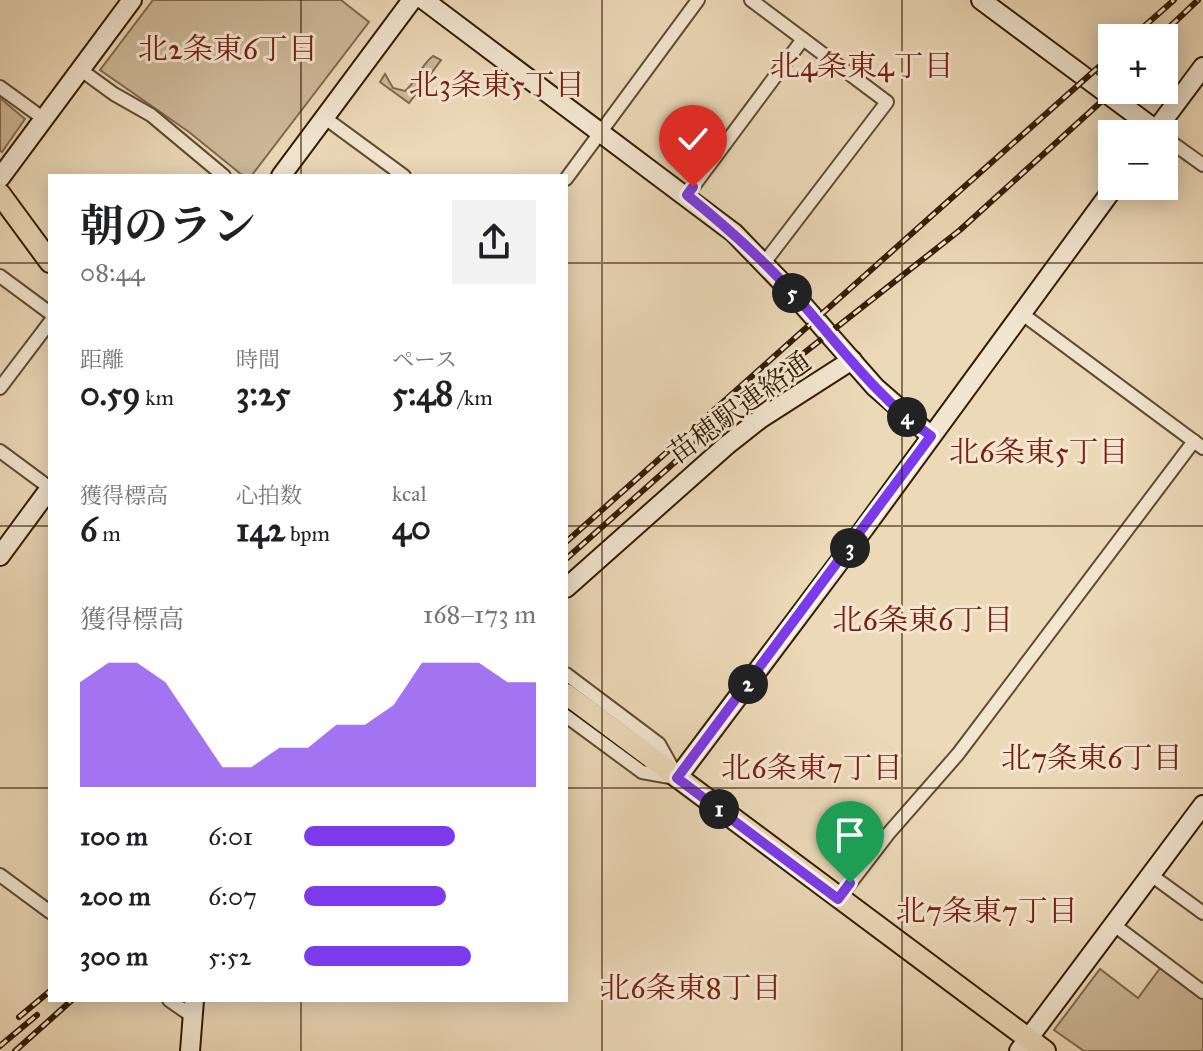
<!DOCTYPE html>
<html lang="ja">
<head>
<meta charset="utf-8">
<style>
	body { margin:0; font-family:"IM FELL Great Primer","Noto Serif JP",serif; background:#f2f2f2; color:#202124; height:100vh; display:flex; flex-direction:column; font-size:30px; white-space:nowrap }
	* { box-sizing:border-box; margin:0 }
	p { font-size:26px; color:#757577 }
	.icon { flex:none; width:44px; height:44px; fill:none; stroke:currentColor; stroke-width:2; stroke-linecap:round; stroke-linejoin:round }
	.map { position:relative; flex:1; overflow:hidden }
	.details { position:absolute; left:48px; top:174px; width:520px; height:828px; display:flex; flex-direction:column; background:#fff; border-radius:0px; box-shadow:0 4px 20px #0003 }
	.details>* { flex:none }
	.controls { position:absolute; left:1098px; top:24px; display:grid; gap:16px }
	.controls a { display:grid; place-items:center; width:80px; height:80px; border-radius:0px; background:#fff; box-shadow:0 4px 20px #0003; font-size:40px }
	.pin { position:absolute; display:grid; place-items:center; width:68px; height:68px; color:#fff; margin:-82px -34px; border-radius:50% 50% 50% 0; rotate:-45deg; box-shadow:0 0 8px #0007 }
	.pin .icon { rotate:45deg }
	.km { position:absolute; width:40px; height:40px; margin:-20px; border-radius:50%; background:#222; color:#fff; font-size:22px; line-height:40px; text-align:center }
	.round { display:grid; place-items:center; flex:none; width:84px; height:84px; border-radius:0px; background:#f2f2f2 }
	.summary { display:flex; align-items:center; justify-content:space-between; height:136px; padding:0 32px }
	h1 { font-size:44px; font-weight:700; line-height:60px }
	.figures { display:grid; grid-template-columns:repeat(3,1fr); gap:12px; height:136px; padding:8px 32px }
	.figures div { display:grid; align-content:center }
	.figures b { font-size:34px; font-weight:700 }
	.figures small { font-size:22px; font-weight:400 }
	.figures p { font-size:22px }
	.chart { height:224px; padding:16px 32px }
	.chart p { display:flex; justify-content:space-between }
	.chart svg { width:100%; height:144px; margin-top:8px; fill:#7c3aed; opacity:.7 }
	ul { padding:0 32px; list-style:none; font-size:26px }
	li { display:grid; grid-template-columns:128px 96px 1fr; align-items:center; height:60px }
	li i { height:20px; border-radius:10px; background:#7c3aed }
	.map>svg:first-child { display:block }
	.green { fill:#cdb999; stroke:#806a4e; stroke-width:2 }
	.lines { fill:none; stroke-linecap:round; stroke-linejoin:round }
	.street-casing { stroke:#624b30; stroke-width:16 }
	.secondary-casing { stroke:#341c03; stroke-width:22 }
	.primary-casing { stroke:#341c03; stroke-width:24 }
	.street { stroke:#f3e6d1; stroke-width:12 }
	.secondary { stroke:#f3e6d1; stroke-width:18 }
	.primary { stroke:#ecd9b8; stroke-width:20 }
	.rail-casing { stroke:#341c03; stroke-width:6 }
	.rail { stroke:#f3e6d1; stroke-width:3; stroke-dasharray:9; stroke-linecap:butt }
	.route-casing { stroke:#fff; stroke-width:16 }
	.route { stroke:#7c3aed; stroke-width:10 }
	.grid { fill:none; stroke:#341c03; stroke-width:2; stroke-opacity:0.55 }
	.labels { text-anchor:middle; stroke-width:6; stroke-linejoin:round; paint-order:stroke }
	.street-label { font-size:28px; fill:#341c03; stroke:#f3e6d1 }
	.neighbourhood-label { font-size:30px; fill:#7a1f14; stroke:#f3e6d1 }
</style>
</head>
<body>
<div class="map">
<svg width="1203" height="1051" viewBox="0 0 1203 1051">
	<rect width="100%" height="100%" fill="#ecd9b8"/>
	<filter id="stains"><feTurbulence type="fractalNoise" baseFrequency=".0025" numOctaves="4"/><feColorMatrix values="0 0 0 0 .2 0 0 0 0 .09 0 0 0 0 .02 0 0 0 .5 -.17"/></filter>
	<radialGradient id="worn" r=".72"><stop offset=".6" stop-color="#630" stop-opacity="0"/><stop offset="1" stop-color="#630" stop-opacity=".3"/></radialGradient>
	<g class="green">
		<path d="M153 0H341L369 22 252 175H242L189 132 100 70Z"/>
		<path d="M433 56 441 60 409 103 380 82 385 74 393 88 405 91C417 81 420 66 433 56Z"/>
		<path d="M0 98 25 119 2 152 0 151Z"/>
		<path d="M1161 967 1203 998V1051H1084L1054 1030 1100 969 1138 998Z"/>
	</g>
	<g class="lines">
		<g class="street-casing">
			<g id="street">
				<path d="M751 0 887 102 764 263"/>
				<path d="M81 70 114 94 151 115 224 176"/>
				<path d="M0 87 44 119"/>
				<path d="M325 118 404 176"/>
				<path d="M1164 137 1203 165"/>
				<path d="M566 179 698 0"/>
				<path d="M687 195 803 39"/>
				<path d="M0 276 50 313"/>
				<path d="M1021 313 1203 448"/>
				<path d="M0 388 50 322"/>
				<path d="M0 451 50 488"/>
				<path d="M566 674 659 744 673 769"/>
				<path d="M566 716 642 772 670 777"/>
				<path d="M0 875 50 912"/>
				<path d="M1151 875 1203 913"/>
				<path d="M838 899 888 834 958 754 1194 441"/>
				<path d="M1114 925 1203 992"/>
				<path d="M169 1000 192 1016"/>
			</g>
		</g>
		<g class="secondary-casing">
			<g id="secondary">
				<path d="M424 0 734 233 796 297 875 387 931 436"/>
				<path d="M981 0 1156 130"/>
				<path d="M1153 134 1203 67"/>
				<path d="M281 176 412 0"/>
				<path d="M0 178 132 0"/>
				<path d="M0 556 50 488"/>
				<path d="M566 588 727 445 760 419 852 360"/>
				<path d="M677 778 855 541 1115 186"/>
				<path d="M190 1051 194 1000"/>
				<path d="M1019 1051 1203 805"/>
			</g>
		</g>
		<g class="primary-casing">
			<g id="primary">
				<path d="M0 194 50 262"/>
				<path d="M566 694 1045 1051"/>
			</g>
		</g>
		<use href="#street" class="street"/>
		<use href="#secondary" class="secondary"/>
		<use href="#primary" class="primary"/>
		<g class="rail-casing">
			<g id="rail">
				<path d="M1131 38 1174 0"/>
				<path d="M1158 38 1198 0"/>
				<path d="M566 542 1112 55"/>
				<path d="M566 559 747 398 960 230 1114 90"/>
				<path d="M19 1017 50 991"/>
				<path d="M0 1046 37 1015"/>
				<path d="M15 1051 72 1000"/>
			</g>
		</g>
		<use href="#rail" class="rail"/>
	</g>
	<g class="lines">
		<g class="route-casing">
			<path id="route" d="M693 187 687 195C728 228 765 261 799 300 841 347 879 400 931 436L677 778 838 899 850 883"/>
		</g>
		<use href="#route" class="route"/>
	</g>
	<path class="grid" d="M301 0V176M602 0V1051M902 0V1051M0 263H50M566 263H1203M0 526H50M566 526H1203M0 788H50M566 788H1203M301 1000V1051"/>
	<g class="labels">
		<g class="street-label">
			<text transform="translate(739 407) rotate(-36)" y="10">苗穂駅連絡通</text>
		</g>
		<g class="neighbourhood-label">
			<text x="228" y="59">北2条東6丁目</text>
			<text x="862" y="76">北4条東4丁目</text>
			<text x="497" y="95">北3条東5丁目</text>
			<text x="1039" y="462">北6条東5丁目</text>
			<text x="923" y="630">北6条東6丁目</text>
			<text x="1092" y="768">北7条東6丁目</text>
			<text x="812" y="778">北6条東7丁目</text>
			<text x="987" y="921">北7条東7丁目</text>
			<text x="691" y="998">北6条東8丁目</text>
		</g>
	</g>
	<rect width="100%" height="100%" filter="url(#stains)"/>
	<rect width="100%" height="100%" fill="url(#worn)"/>
</svg>
<div class="controls">
<a>+</a>
<a>−</a>
</div>
<div class="pin" style="left:850px;top:883px;background:#1e9e55"><svg class="icon" aria-label="arrive" viewBox="0 0 24 24"><path d="M6 21V4h12l-3 4 3 4H6"/></svg></div>
<div class="pin" style="left:693px;top:187px;background:#d93025"><svg class="icon" aria-label="check" viewBox="0 0 24 24"><path d="M5 12l5 5 9-10"/></svg></div>
<b class="km" style="left:719px;top:809px">1</b>
<b class="km" style="left:748px;top:684px">2</b>
<b class="km" style="left:850px;top:548px">3</b>
<b class="km" style="left:907px;top:417px">4</b>
<b class="km" style="left:792px;top:293px">5</b>
<section class="details">
<div class="summary"><div><h1>朝のラン</h1><p>08:44</p></div><a class="round"><svg class="icon" aria-label="share" viewBox="0 0 24 24"><path d="M12 15V3M7 8l5-5 5 5M5 13v7h14v-7"/></svg></a></div>
<div class="figures">
<div><p>距離</p><b>0.59<small> km</small></b></div>
<div><p>時間</p><b>3:25</b></div>
<div><p>ペース</p><b>5:48<small> /km</small></b></div>
</div>
<div class="figures">
<div><p>獲得標高</p><b>6<small> m</small></b></div>
<div><p>心拍数</p><b>142<small> bpm</small></b></div>
<div><p>kcal</p><b>40</b></div>
</div>
<div class="chart"><p><span>獲得標高</span>168–173 m</p>
<svg viewBox="0 0 160 44" preserveAspectRatio="none"><path d="M0 44V12L10 6L20 6L30 12L40 25L50 38L60 38L70 32L80 32L90 25L100 25L110 19L120 6L130 6L140 6L150 12L160 12V44z"/></svg>
</div>
<ul>
<li><b>100 m</b>6:01<i style="width:65%"></i></li>
<li><b>200 m</b>6:07<i style="width:61%"></i></li>
<li><b>300 m</b>5:52<i style="width:72%"></i></li>
</ul>
</section>
</div>
</body>
</html>
